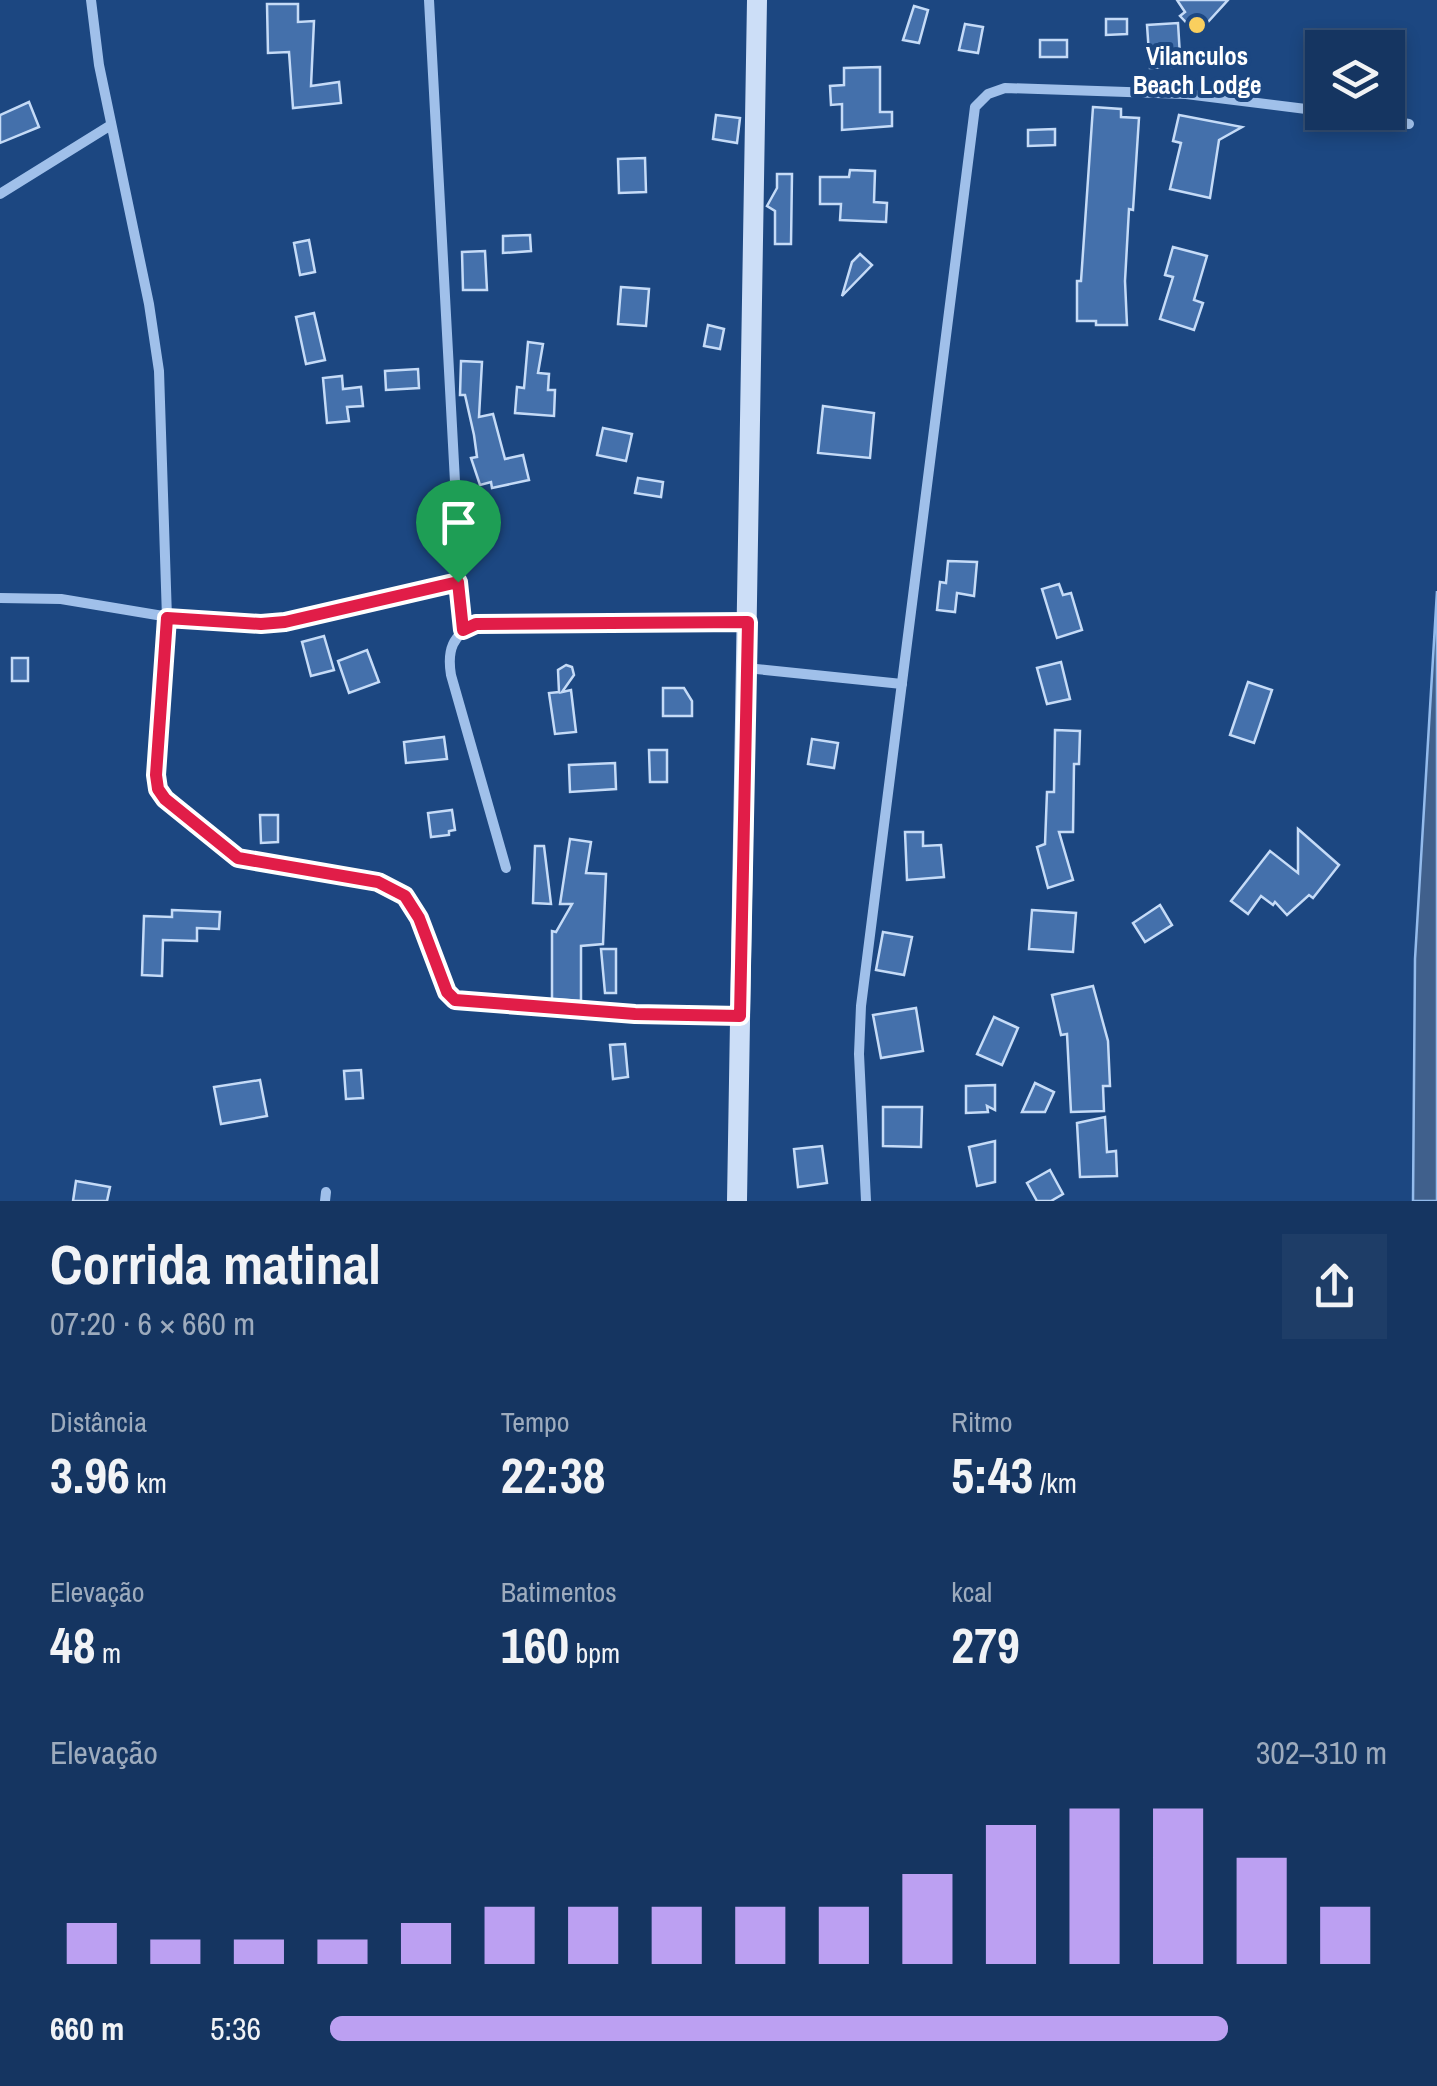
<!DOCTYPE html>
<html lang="pt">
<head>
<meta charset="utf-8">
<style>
	body { margin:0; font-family:"Archivo Narrow",sans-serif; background:#1e3d67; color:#f1f3f6; height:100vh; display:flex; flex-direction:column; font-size:38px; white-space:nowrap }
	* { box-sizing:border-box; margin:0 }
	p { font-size:32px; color:#9dabbd }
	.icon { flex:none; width:55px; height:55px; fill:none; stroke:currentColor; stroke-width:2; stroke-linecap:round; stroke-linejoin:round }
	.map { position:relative; height:1201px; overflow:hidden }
	.side { display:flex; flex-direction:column; background:#153561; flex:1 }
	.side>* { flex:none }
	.fabs { position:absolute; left:1305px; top:30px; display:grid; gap:20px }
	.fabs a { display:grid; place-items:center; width:100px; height:100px; border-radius:0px; background:#153561; box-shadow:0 5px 15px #0003,0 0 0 2px #345076; font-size:50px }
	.pin { position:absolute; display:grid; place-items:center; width:85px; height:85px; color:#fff; margin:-102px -42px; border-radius:50% 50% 50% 0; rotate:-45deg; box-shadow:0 0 10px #0007 }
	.pin .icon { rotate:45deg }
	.round { display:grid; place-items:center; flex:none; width:105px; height:105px; border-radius:0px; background:#1e3d67 }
	.headline { display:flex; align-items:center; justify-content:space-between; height:170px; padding:0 50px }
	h1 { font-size:55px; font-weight:800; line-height:75px }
	.metrics { display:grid; grid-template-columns:repeat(3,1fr); gap:15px; height:170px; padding:10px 50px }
	.metrics div { display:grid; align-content:center }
	.metrics b { font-size:50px; font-weight:800 }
	.metrics small { font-size:28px; font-weight:400 }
	.metrics p { font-size:28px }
	.chart { height:280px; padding:20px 50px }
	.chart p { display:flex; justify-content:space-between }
	.chart svg { width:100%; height:180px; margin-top:10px; stroke:#bca0f2; stroke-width:6 }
	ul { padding:0 50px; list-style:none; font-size:32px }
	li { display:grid; grid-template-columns:160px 120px 1fr; align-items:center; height:75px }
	li i { height:25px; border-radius:12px; background:#bca0f2 }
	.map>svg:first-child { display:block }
	.water { fill:#40608c; stroke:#93bbec; stroke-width:2.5 }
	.building { fill:#4470ab; stroke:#c5dbf7; stroke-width:2.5 }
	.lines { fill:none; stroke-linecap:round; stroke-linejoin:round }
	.minor { stroke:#a0c0ea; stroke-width:10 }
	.secondary { stroke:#ccdef7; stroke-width:20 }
	.route-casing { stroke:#fff; stroke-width:20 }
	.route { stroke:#e11d48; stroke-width:12 }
	.poi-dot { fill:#facf5e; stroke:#1c4781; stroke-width:4 }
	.labels { text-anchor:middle; stroke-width:8; stroke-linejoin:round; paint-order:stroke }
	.poi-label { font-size:25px; font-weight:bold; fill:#fff; stroke:#1c4781 }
</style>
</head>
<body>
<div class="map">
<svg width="1437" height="1201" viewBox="0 0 1437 1201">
	<rect width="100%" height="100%" fill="#1c4781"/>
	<path class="water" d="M1437 591V1201H1413L1415 959Z"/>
	<g class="building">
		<path d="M1177 0H1228L1197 34 1180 16 1185 12Z"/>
		<path d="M267 4H298V22L314 21 311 86 339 82 341 103 293 108 289 52 268 53Z"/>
		<path d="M914 6 928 10 919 43 903 40Z"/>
		<path d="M1106 19H1127V34L1106 35Z"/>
		<path d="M1178 23 1180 56 1171 57V67L1150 68 1147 25Z"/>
		<path d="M965 24 983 27 978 53 959 50Z"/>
		<rect x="1040" y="40" width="27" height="17"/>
		<path d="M880 67V112H892V126L842 130V104L831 105 830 86 844 85V68Z"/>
		<path d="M29 102 39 127 0 143V115Z"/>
		<path d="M1093 107 1121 109V117L1139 118 1133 210 1129 209 1125 281 1127 325H1096V321H1077V281H1081Z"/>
		<path d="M716 115 740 118 737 143 713 139Z"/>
		<path d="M1179 115 1242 127 1219 140 1210 198 1170 189 1181 143 1173 141Z"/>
		<path d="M1055 129V145L1028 146V130Z"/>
		<path d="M645 158 646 192 619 193 618 159Z"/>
		<path d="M850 170 875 171 874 202 887 203 886 222 840 220 841 204H820V177H849Z"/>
		<path d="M777 174H792L791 244H775V211L767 206 777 188Z"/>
		<path d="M530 235 531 251 503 253V236Z"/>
		<path d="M309 240 315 272 300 275 294 243Z"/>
		<path d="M1173 247 1207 256 1194 300 1203 303 1194 330 1160 319 1173 277 1165 275Z"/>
		<path d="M485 251 487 290H463L462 252Z"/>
		<path d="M860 254 872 265 842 296 852 262Z"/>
		<path d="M621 287 649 289 646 326 618 324Z"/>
		<path d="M314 313 325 360 306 364 296 317Z"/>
		<path d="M708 325 724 329 720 349 704 346Z"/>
		<path d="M528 342 543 344 538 373 549 374 548 390H555L554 416 515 413 517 387 524 388Z"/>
		<path d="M461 361 482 362 479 417 493 414 505 459 523 455 529 480 492 488 491 482 480 485 471 458 477 457 474 435 465 395H460Z"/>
		<path d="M418 369 419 388 386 390 385 371Z"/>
		<path d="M342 376 343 389 361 387 363 406 347 407 349 421 327 423 323 378Z"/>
		<path d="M823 406 874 413 870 458 818 453Z"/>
		<path d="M603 428 632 434 626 461 597 455Z"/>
		<path d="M638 478 663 482 661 497 635 493Z"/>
		<path d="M948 561 977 562 974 596 957 593 955 612 937 610 940 582 946 583Z"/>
		<path d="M1059 584 1063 595 1071 593 1082 630 1057 638 1042 589Z"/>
		<path d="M324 636 334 670 311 676 302 642Z"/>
		<path d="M367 650 379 682 349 693 338 661Z"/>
		<rect x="12" y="658" width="16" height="23"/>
		<path d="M1061 662 1070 699 1047 704 1037 668Z"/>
		<path d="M566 665 572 667 574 675 562 692 571 690 576 732 555 734 549 693 559 692 558 670Z"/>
		<path d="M1248 682 1272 690 1254 743 1230 735Z"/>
		<path d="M663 688H684L692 701V716H663Z"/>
		<path d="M1055 730 1080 731 1079 764H1074L1073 832H1059L1073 880 1048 888 1037 847 1045 844 1047 792H1054Z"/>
		<path d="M444 737 447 759 406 763 404 742Z"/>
		<path d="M812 739 838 743 834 768 808 764Z"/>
		<path d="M649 750H667V782H650Z"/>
		<path d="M615 763 616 789 570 792 569 765Z"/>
		<path d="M452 810 455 830 449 831V835L431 837 428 813Z"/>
		<path d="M260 815H278V842L261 843Z"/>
		<path d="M1298 829 1339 865 1313 898 1309 895 1287 915 1275 902 1273 905 1261 896 1248 914 1231 901 1270 851 1298 873Z"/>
		<path d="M905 832H923V846L941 845 944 877 907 880Z"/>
		<path d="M570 839 591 842 586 873 606 874 603 944 581 946V1001L552 999V931L556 932 572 904H560Z"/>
		<path d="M535 846H544L551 904 533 903Z"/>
		<path d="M1160 905 1172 925 1145 942 1133 923Z"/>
		<path d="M172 910 220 912 219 929 197 928V941L163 940 162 976 142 975 144 916 172 917Z"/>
		<path d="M1032 910 1076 913 1073 952 1029 949Z"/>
		<path d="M883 932 912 937 904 975 876 970Z"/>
		<path d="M601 949H616V993H605Z"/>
		<path d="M1093 986 1108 1041 1110 1086H1103L1104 1111 1071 1112 1067 1034 1061 1035 1052 995Z"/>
		<path d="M916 1008 923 1051 881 1058 873 1015Z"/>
		<path d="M994 1017 1018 1028 1002 1065 977 1054Z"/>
		<path d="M625 1044 628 1077 613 1079 610 1045Z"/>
		<path d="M361 1070 363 1098 346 1099 344 1071Z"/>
		<path d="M260 1080 267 1116 221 1124 214 1087Z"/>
		<path d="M1035 1083 1054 1092 1045 1112H1022Z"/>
		<path d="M995 1085V1110L987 1106 988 1112 966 1113V1086Z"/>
		<path d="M883 1107H922L921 1147 883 1146Z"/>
		<path d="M1105 1117 1107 1152 1116 1151 1117 1176 1080 1177 1077 1123Z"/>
		<path d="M995 1141V1182L977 1186 969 1147Z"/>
		<path d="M822 1146 827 1183 798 1187 794 1149Z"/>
		<path d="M1050 1170 1063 1194 1051 1201H1037L1027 1183Z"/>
		<path d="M76 1181 110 1187 107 1201H73Z"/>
	</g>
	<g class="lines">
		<g class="minor">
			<path d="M91 0 99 65 149 304 159 371 167 618 156 775 159 789 165 799 238 857 378 882 394 889 405 896 419 918 447 992 455 1000 635 1014 740 1015"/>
			<path d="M429 0 463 630"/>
			<path d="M1334 112 1409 124"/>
			<path d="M0 194 111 125"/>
			<path d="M0 598 61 599 193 621 285 622 459 582"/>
			<path d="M746 668 902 684"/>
			<path d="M506 868 451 675C447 651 452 634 476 625L747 622"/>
			<path d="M325 1201 326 1192"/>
			<path d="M866 1201 859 1054 861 1006 975 107 988 94 1005 88 1186 94 1322 111"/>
		</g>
		<path class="secondary" d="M737 1201 757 0"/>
	</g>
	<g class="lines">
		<g class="route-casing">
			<path id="route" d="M458 582 463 630 476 624 748 622 740 1016 635 1014 455 1000 447 992 419 918 405 896 378 882 238 858 165 799 158 789 156 775 167 618 261 624 285 622Z"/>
		</g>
		<use href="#route" class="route"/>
	</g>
	<circle class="poi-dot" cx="1197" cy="25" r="10"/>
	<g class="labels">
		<g class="poi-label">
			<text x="1197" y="65">Vilanculos<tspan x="1197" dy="29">Beach Lodge</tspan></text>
		</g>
	</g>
</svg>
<div class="fabs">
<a><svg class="icon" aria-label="layers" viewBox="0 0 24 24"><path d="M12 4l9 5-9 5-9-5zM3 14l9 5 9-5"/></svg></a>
</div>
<div class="pin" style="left:458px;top:582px;background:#1e9e55"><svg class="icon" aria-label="arrive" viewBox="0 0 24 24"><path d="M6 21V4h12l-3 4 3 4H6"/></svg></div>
</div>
<section class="side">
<div class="headline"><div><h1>Corrida matinal</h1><p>07:20 · 6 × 660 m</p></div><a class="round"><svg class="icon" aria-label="share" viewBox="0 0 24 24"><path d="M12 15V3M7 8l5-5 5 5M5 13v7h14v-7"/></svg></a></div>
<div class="metrics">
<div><p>Distância</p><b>3.96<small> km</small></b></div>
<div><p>Tempo</p><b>22:38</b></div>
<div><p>Ritmo</p><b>5:43<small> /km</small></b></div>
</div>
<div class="metrics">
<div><p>Elevação</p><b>48<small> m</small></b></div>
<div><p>Batimentos</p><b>160<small> bpm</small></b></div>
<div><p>kcal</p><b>279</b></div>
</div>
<div class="chart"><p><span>Elevação</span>302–310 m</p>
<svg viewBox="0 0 160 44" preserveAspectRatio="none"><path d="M5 44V34M15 44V38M25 44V38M35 44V38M45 44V34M55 44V30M65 44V30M75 44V30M85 44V30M95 44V30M105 44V22M115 44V10M125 44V6M135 44V6M145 44V18M155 44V30"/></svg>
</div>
<ul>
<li><b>660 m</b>5:36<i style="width:85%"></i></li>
</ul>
</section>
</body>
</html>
